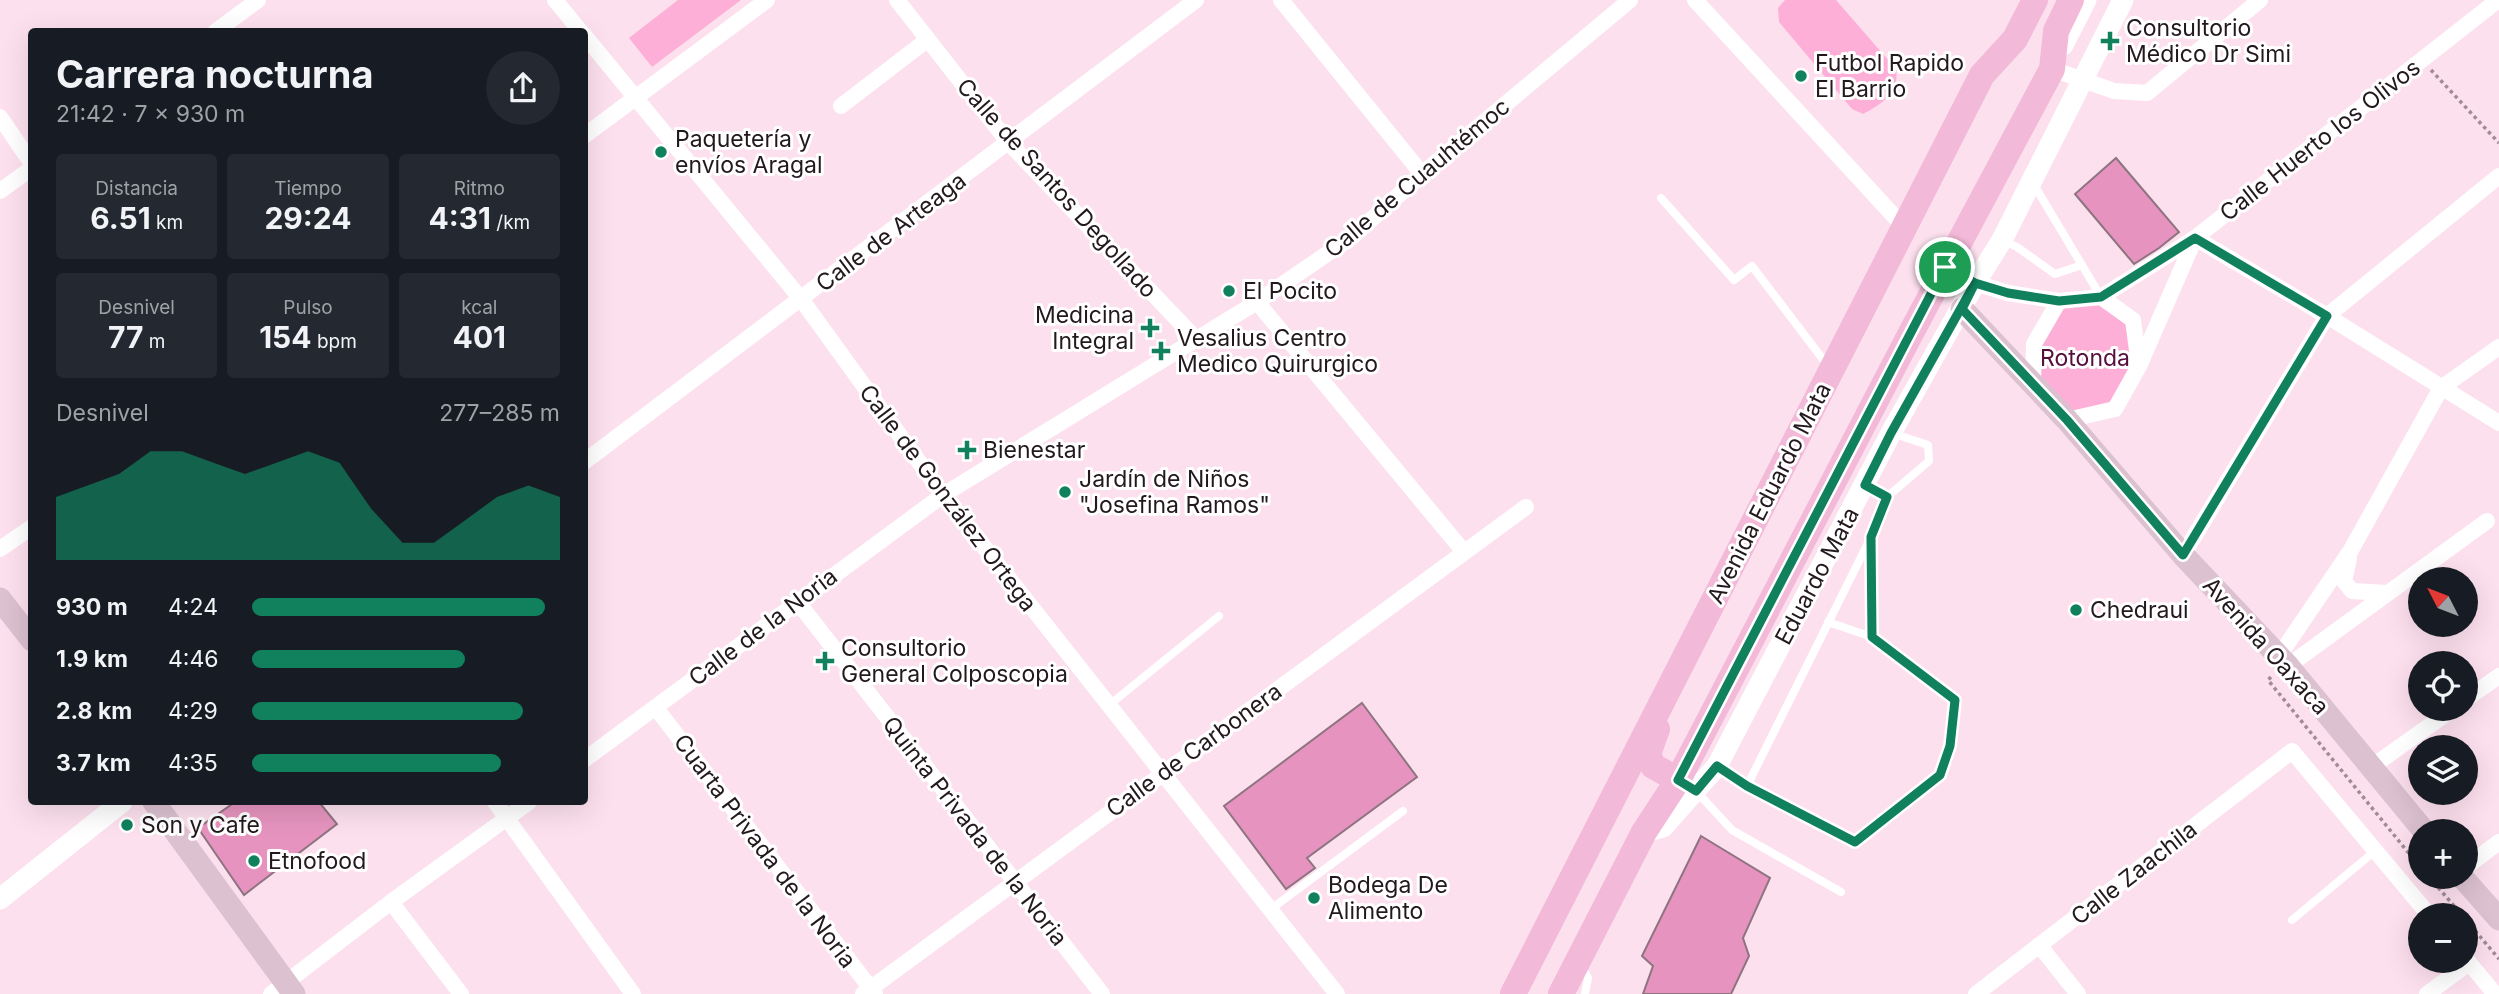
<!DOCTYPE html>
<html lang="es">
<head>
<meta charset="utf-8">
<style>
	body { margin:0; font-family:Inter,sans-serif; background:#242831; color:#f1f3f6; height:100vh; display:flex; flex-direction:column; font-size:26px; white-space:nowrap }
	* { box-sizing:border-box; margin:0 }
	p { font-size:23px; color:#9ea1a6 }
	.icon { flex:none; width:38px; height:38px; fill:none; stroke:currentColor; stroke-width:2; stroke-linecap:round; stroke-linejoin:round }
	.map { position:relative; flex:1; overflow:hidden }
	.panel { position:absolute; left:28px; top:28px; width:560px; height:777px; display:flex; flex-direction:column; background:#171b24; border-radius:7px; box-shadow:0 7px 28px #0002 }
	.panel>* { flex:none }
	.needle { width:46px; rotate:312deg }
	.tools { position:absolute; left:2408px; top:567px; display:grid; gap:14px }
	.tools a { display:grid; place-items:center; width:70px; height:70px; border-radius:50%; background:#171b24; box-shadow:0 7px 28px #0002; font-size:35px }
	.pin { position:absolute; display:grid; place-items:center; width:60px; height:60px; color:#fff; margin:-30px; border:4px solid #fff; border-radius:50%; box-shadow:0 2px 7px #0007 }
	.round { display:grid; place-items:center; flex:none; width:74px; height:74px; border-radius:37px; background:#242831 }
	.headline { display:flex; align-items:center; justify-content:space-between; height:119px; padding:0 28px }
	h1 { font-size:38px; font-weight:700; line-height:52px }
	.stats { display:grid; grid-template-columns:repeat(3,1fr); gap:10px; height:119px; padding:7px 28px }
	.stats div { display:grid; align-content:center; border-radius:7px; background:#242831; text-align:center }
	.stats b { font-size:30px; font-weight:700 }
	.stats small { font-size:19px; font-weight:400 }
	.stats p { font-size:19px }
	.chart { height:196px; padding:14px 28px }
	.chart p { display:flex; justify-content:space-between }
	.chart svg { width:100%; height:126px; margin-top:7px; fill:#10805d; opacity:.7 }
	ul { padding:0 28px; list-style:none; font-size:23px }
	li { display:grid; grid-template-columns:112px 84px 1fr; align-items:center; height:52px }
	li i { height:18px; border-radius:9px; background:#10805d }
	.map>svg:first-child { display:block }
	.green { fill:#fdafd7 }
	.building { fill:#e694bf; stroke:#8e7481; stroke-width:2 }
	.lines { fill:none; stroke-linecap:round; stroke-linejoin:round }
	.path { stroke:#a08b96; stroke-width:3.5; stroke-dasharray:3.5 3.5; stroke-linecap:butt }
	.service { stroke:#fff; stroke-width:8 }
	.minor { stroke:#fff; stroke-width:16 }
	.tertiary { stroke:#fff; stroke-width:21 }
	.secondary { stroke:#dcc1d0; stroke-width:23 }
	.primary { stroke:#f2b9d8; stroke-width:26 }
	.route-casing { stroke:#fff; stroke-width:14 }
	.route { stroke:#10805d; stroke-width:9 }
	.poi-dot { fill:#10805d; stroke:#fff; stroke-width:2.5 }
	.labels { text-anchor:middle; stroke-width:6; stroke-linejoin:round; paint-order:stroke }
	.poi-label { font-size:23px; fill:#22181d; stroke:#fff; text-anchor:start }
	.street-label { font-size:23px; fill:#22181d; stroke:#fff }
	.park-label { font-size:23px; fill:#560e3c; stroke:#fff }
</style>
</head>
<body>
<div class="map">
<svg width="2499" height="994" viewBox="0 0 2499 994">
	<rect width="100%" height="100%" fill="#fde0ee"/>
	<g class="green">
		<path d="M678 0H741L652 67 629 38Z"/>
		<path d="M1785 0H1836L1896 69C1900 92 1882 104 1863 114L1852 109 1779 22 1778 8Z"/>
		<path d="M2099 301 2130 321 2137 364 2113 407 2065 418 2036 385V344L2063 305Z"/>
	</g>
	<g class="building">
		<path d="M2116 158 2179 232 2159 248 2134 264 2075 194Z"/>
		<path d="M1362 703 1417 777 1307 858 1315 868 1286 889 1224 806Z"/>
		<path d="M235 802H319L337 824 244 895 198 828Z"/>
		<path d="M1701 836 1770 878 1743 938 1749 956 1731 994H1643L1653 966 1642 956Z"/>
	</g>
	<g class="lines">
		<g class="path">
			<path d="M2431 70 2499 143"/>
			<path d="M2271 677 2268 680 2420 867"/>
			<path d="M2429 877 2462 915"/>
			<path d="M2466 920 2499 959"/>
		</g>
		<g class="service">
			<path d="M2033 183 2101 297"/>
			<path d="M1661 198 1734 280 1752 266 1828 366"/>
			<path d="M2002 240 2017 247 2055 274 2082 265"/>
			<path d="M1865 486 1887 497"/>
			<path d="M1871 538 1872 637"/>
			<path d="M1108 706 1219 616"/>
			<path d="M1717 766 1747 786 1871 537 1887 497 1929 461 1928 445 1892 433"/>
			<path d="M1747 786 1855 842 1940 775 1950 745 1955 700 1872 637 1828 622"/>
			<path d="M1696 791 1732 830 1841 892"/>
			<path d="M1271 909 1403 811"/>
			<path d="M2292 920 2375 851"/>
			<path d="M1581 965 1588 978 1585 994"/>
		</g>
		<g class="minor">
			<path d="M555 0 581 32"/>
			<path d="M897 0 1009 143 1197 340"/>
			<path d="M1281 0 1422 174"/>
			<path d="M1695 0 1905 228"/>
			<path d="M215 32 258 0"/>
			<path d="M584 35 801 299 943 495 1337 994"/>
			<path d="M2052 69 2114 91 2147 93 2260 0"/>
			<path d="M841 106 927 40"/>
			<path d="M0 117 32 164"/>
			<path d="M584 136 767 0"/>
			<path d="M0 191 32 168"/>
			<path d="M2195 238 2327 316 2499 423"/>
			<path d="M1946 267 1975 283 2008 293 2059 301 2101 297 2195 238 2498 0"/>
			<path d="M1257 302 1464 552"/>
			<path d="M2140 364 2195 238"/>
			<path d="M2033 386 2034 344 2059 301"/>
			<path d="M2067 420 2115 409 2139 366 2133 320 2101 297"/>
			<path d="M584 462 1196 0"/>
			<path d="M0 549 32 527"/>
			<path d="M2183 555 2327 316 2499 176"/>
			<path d="M2349 559 2344 581 2352 591 2387 593"/>
			<path d="M797 601 1102 994"/>
			<path d="M2279 656 2351 550 2441 388 2499 347"/>
			<path d="M2288 666 2487 521"/>
			<path d="M2466 699 2499 676"/>
			<path d="M656 708 875 994"/>
			<path d="M584 760 943 495 1257 302 1353 236 1422 174 1630 0"/>
			<path d="M2370 768 2453 709"/>
			<path d="M495 802 633 994"/>
			<path d="M2466 867 2499 842"/>
			<path d="M391 902 461 994"/>
			<path d="M2039 945 2078 994"/>
			<path d="M2466 959 2495 994"/>
			<path d="M271 994 391 902 529 802"/>
			<path d="M863 994 1526 507"/>
			<path d="M1976 994 2292 751 2429 915"/>
			<path d="M2427 994 2469 963"/>
		</g>
		<g class="tertiary">
			<path d="M2063 45 2086 0"/>
			<path d="M1644 832 1663 827 1717 766 1891 433 1975 283 2002 240 2123 0"/>
			<path d="M0 899 122 802"/>
		</g>
		<g class="secondary">
			<path d="M1962 309 2067 420 2183 555 2288 666 2424 831"/>
			<path d="M0 599 32 640"/>
			<path d="M154 802 294 994"/>
			<path d="M2462 877 2499 919"/>
		</g>
		<g class="primary">
			<path d="M1657 729 1648 754 1653 766 1678 780"/>
			<path d="M1513 994 1982 75 2015 39 2035 0"/>
			<path d="M1561 994 1644 832 1678 780 1912 331 2052 69 2056 31 2071 0"/>
		</g>
	</g>
	<g class="lines">
		<g class="route-casing">
			<path id="route" d="M1945 267 1678 780 1696 791 1717 766 1747 786 1855 842 1940 775 1950 746 1955 700 1872 637 1871 537 1887 497 1865 485 1891 433 1975 283 2008 293 2059 301 2101 297 2195 238 2327 316 2183 555 2067 420 1962 309 1975 283 1945 267"/>
		</g>
		<use href="#route" class="route"/>
	</g>
	<g class="poi-dot">
		<path d="M2106.5 30.5h7v7h7v7h-7v7h-7v-7h-7v-7h7z"/>
		<circle cx="1801" cy="76" r="7"/>
		<circle cx="661" cy="152" r="7"/>
		<circle cx="1229" cy="291" r="7"/>
		<path d="M1146.5 317.5h7v7h7v7h-7v7h-7v-7h-7v-7h7z"/>
		<path d="M1157.5 340.5h7v7h7v7h-7v7h-7v-7h-7v-7h7z"/>
		<path d="M963.5 439.5h7v7h7v7h-7v7h-7v-7h-7v-7h7z"/>
		<circle cx="1065" cy="492" r="7"/>
		<circle cx="2076" cy="610" r="7"/>
		<path d="M821.5 650.5h7v7h7v7h-7v7h-7v-7h-7v-7h7z"/>
		<circle cx="127" cy="825" r="7"/>
		<circle cx="254" cy="861" r="7"/>
		<circle cx="1314" cy="898" r="7"/>
	</g>
	<g class="labels">
		<g class="poi-label">
			<text x="2126" y="36">Consultorio<tspan x="2126" dy="26">Médico Dr Simi</tspan></text>
			<text x="1815" y="71">Futbol Rapido<tspan x="1815" dy="26">El Barrio</tspan></text>
			<text x="675" y="147">Paquetería y<tspan x="675" dy="26">envíos Aragal</tspan></text>
			<text x="1243" y="299">El Pocito</text>
			<text x="1134" y="323" text-anchor="end">Medicina<tspan x="1134" dy="26">Integral</tspan></text>
			<text x="1177" y="346">Vesalius Centro<tspan x="1177" dy="26">Medico Quirurgico</tspan></text>
			<text x="983" y="458">Bienestar</text>
			<text x="1079" y="487">Jardín de Niños<tspan x="1079" dy="26">"Josefina Ramos"</tspan></text>
			<text x="2090" y="618">Chedraui</text>
			<text x="841" y="656">Consultorio<tspan x="841" dy="26">General Colposcopia</tspan></text>
			<text x="141" y="833">Son y Cafe</text>
			<text x="268" y="869">Etnofood</text>
			<text x="1328" y="893">Bodega De<tspan x="1328" dy="26">Alimento</tspan></text>
		</g>
		<g class="street-label">
			<text transform="translate(2320 140) rotate(-38)" y="8">Calle Huerto los Olivos</text>
			<text transform="translate(1417 178) rotate(-40)" y="8">Calle de Cuauhtémoc</text>
			<text transform="translate(1057 188) rotate(48)" y="8">Calle de Santos Degollado</text>
			<text transform="translate(891 232) rotate(-37)" y="8">Calle de Arteaga</text>
			<text transform="translate(1769 493) rotate(-63)" y="8">Avenida Eduardo Mata</text>
			<text transform="translate(948 498) rotate(53)" y="8">Calle de González Ortega</text>
			<text transform="translate(1817 576) rotate(-62)" y="8">Eduardo Mata</text>
			<text transform="translate(763 627) rotate(-37)" y="8">Calle de la Noria</text>
			<text transform="translate(2266 646) rotate(48)" y="8">Avenida Oaxaca</text>
			<text transform="translate(1194 750) rotate(-36)" y="8">Calle de Carbonera</text>
			<text transform="translate(975 831) rotate(52)" y="8">Quinta Privada de la Noria</text>
			<text transform="translate(765 851) rotate(53)" y="8">Cuarta Privada de la Noria</text>
			<text transform="translate(2134 873) rotate(-38)" y="8">Calle Zaachila</text>
		</g>
		<g class="park-label">
			<text x="2085" y="366">Rotonda</text>
		</g>
	</g>
</svg>
<div class="tools">
<a><svg class="needle" viewBox="-14 -14 28 28"><path d="M0-13l5 13h-10z" fill="#e53935"/><path d="M0 13l5-13h-10z" fill="#9ea1a6"/></svg></a>
<a><svg class="icon" aria-label="locate" viewBox="0 0 24 24"><circle cx="12" cy="12" r="6"/><path d="M12 2v4M12 18v4M2 12h4M18 12h4"/></svg></a>
<a><svg class="icon" aria-label="layers" viewBox="0 0 24 24"><path d="M12 4l9 5-9 5-9-5zM3 14l9 5 9-5"/></svg></a>
<a>+</a>
<a>−</a>
</div>
<div class="pin" style="left:1945px;top:267px;background:#1e9e55"><svg class="icon" aria-label="arrive" viewBox="0 0 24 24"><path d="M6 21V4h12l-3 4 3 4H6"/></svg></div>
<section class="panel">
<div class="headline"><div><h1>Carrera nocturna</h1><p>21:42 · 7 × 930 m</p></div><a class="round"><svg class="icon" aria-label="share" viewBox="0 0 24 24"><path d="M12 15V3M7 8l5-5 5 5M5 13v7h14v-7"/></svg></a></div>
<div class="stats">
<div><p>Distancia</p><b>6.51<small> km</small></b></div>
<div><p>Tiempo</p><b>29:24</b></div>
<div><p>Ritmo</p><b>4:31<small> /km</small></b></div>
</div>
<div class="stats">
<div><p>Desnivel</p><b>77<small> m</small></b></div>
<div><p>Pulso</p><b>154<small> bpm</small></b></div>
<div><p>kcal</p><b>401</b></div>
</div>
<div class="chart"><p><span>Desnivel</span>277–285 m</p>
<svg viewBox="0 0 160 44" preserveAspectRatio="none"><path d="M0 44V22L10 18L20 14L30 6L40 6L50 10L60 14L70 10L80 6L90 10L100 26L110 38L120 38L130 30L140 22L150 18L160 22V44z"/></svg>
</div>
<ul>
<li><b>930 m</b>4:24<i style="width:95%"></i></li>
<li><b>1.9 km</b>4:46<i style="width:69%"></i></li>
<li><b>2.8 km</b>4:29<i style="width:88%"></i></li>
<li><b>3.7 km</b>4:35<i style="width:81%"></i></li>
</ul>
</section>
</div>
</body>
</html>
